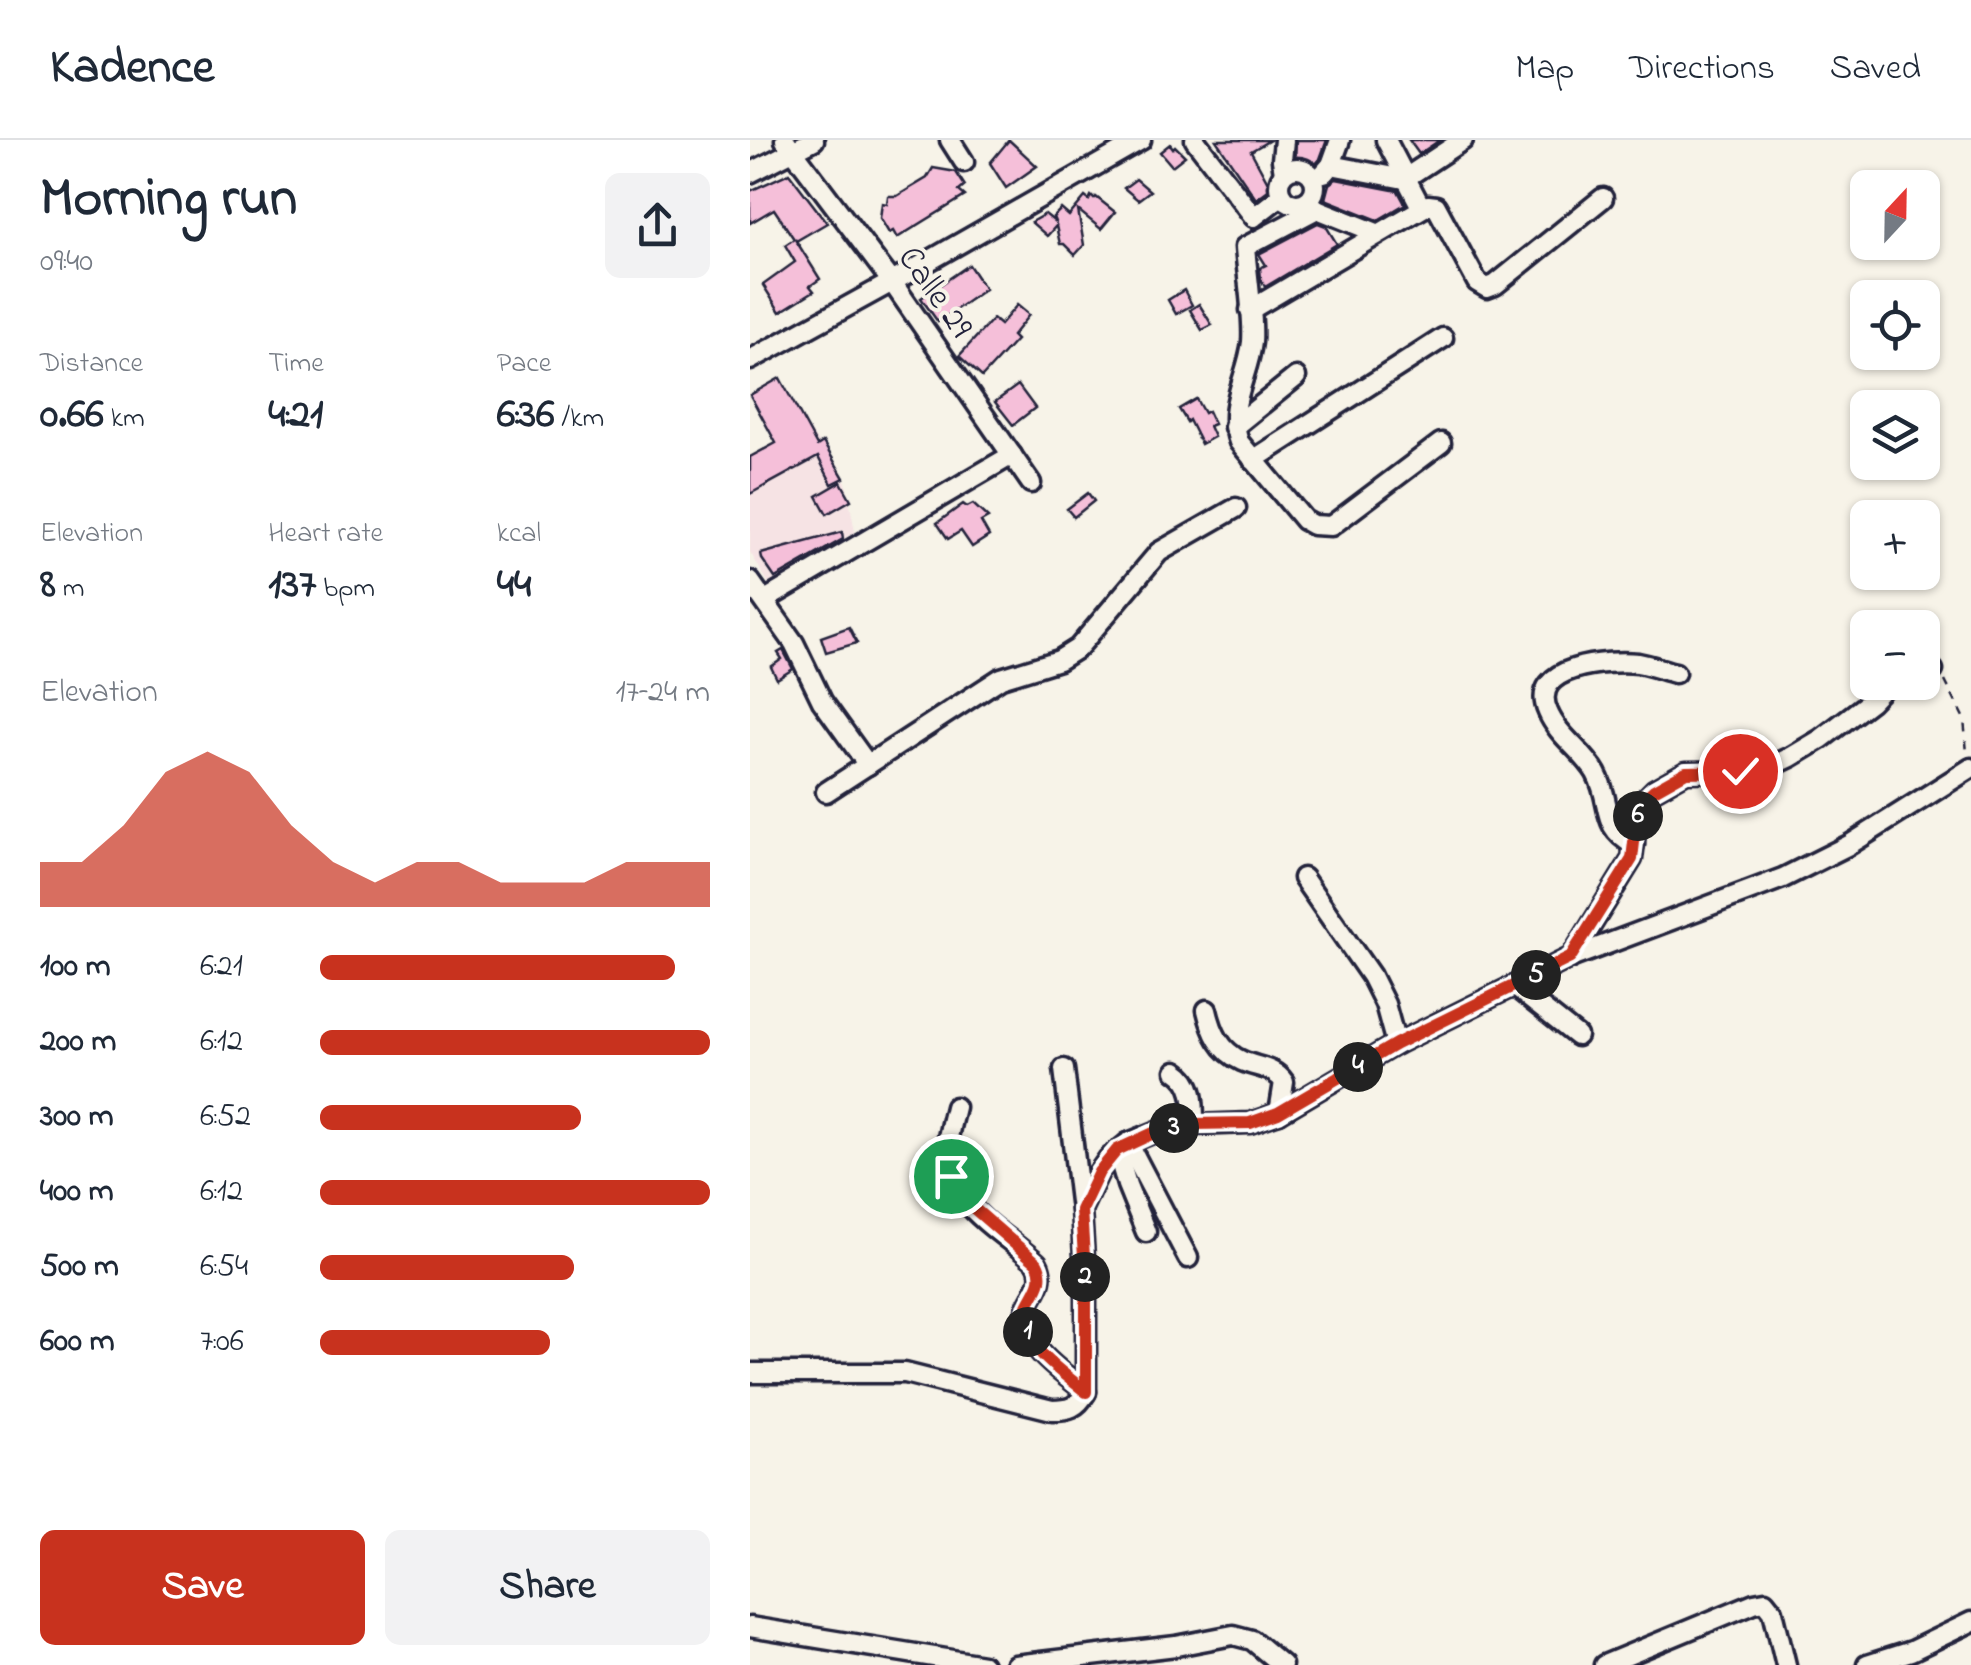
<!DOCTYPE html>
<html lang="en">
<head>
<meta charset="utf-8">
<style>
	body { margin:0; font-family:"Indie Flower",sans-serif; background:#f2f2f3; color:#1f2937; height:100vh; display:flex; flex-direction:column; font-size:38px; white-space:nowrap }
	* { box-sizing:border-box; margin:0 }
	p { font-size:32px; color:#747a83 }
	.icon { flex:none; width:55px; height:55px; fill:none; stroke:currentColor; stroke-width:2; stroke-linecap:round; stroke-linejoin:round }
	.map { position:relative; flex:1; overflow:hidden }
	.side { display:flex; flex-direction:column; background:#fff; width:750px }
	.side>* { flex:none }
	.needle { width:65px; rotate:22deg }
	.controls { position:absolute; left:1100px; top:30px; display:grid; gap:20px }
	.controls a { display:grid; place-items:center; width:90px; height:90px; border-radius:15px; background:#fff; box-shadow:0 2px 8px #0004; font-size:50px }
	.pin { position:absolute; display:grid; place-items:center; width:85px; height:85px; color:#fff; margin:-42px; border:5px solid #fff; border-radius:50%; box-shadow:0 2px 10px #0007 }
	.km { position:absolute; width:50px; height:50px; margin:-25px; border-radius:50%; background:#222; color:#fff; font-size:28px; line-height:50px; text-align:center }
	.round { display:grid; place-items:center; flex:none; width:105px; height:105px; border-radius:15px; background:#f2f2f3 }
	.headline { display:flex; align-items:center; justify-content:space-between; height:170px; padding:0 40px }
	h1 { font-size:55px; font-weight:700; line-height:75px }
	.stats { display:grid; grid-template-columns:repeat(3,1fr); gap:15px; height:170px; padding:10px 40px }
	.stats div { display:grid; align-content:center }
	.stats b { font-size:42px; font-weight:700 }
	.stats small { font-size:28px; font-weight:400 }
	.stats p { font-size:28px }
	.chart { height:280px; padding:20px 40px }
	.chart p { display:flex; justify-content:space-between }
	.chart svg { width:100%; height:180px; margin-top:10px; fill:#c8321e; opacity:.7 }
	.action { display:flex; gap:20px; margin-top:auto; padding:20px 40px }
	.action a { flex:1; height:115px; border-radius:15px; background:#c8321e; color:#fff; font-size:40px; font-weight:700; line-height:115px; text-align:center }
	.action a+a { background:#f2f2f3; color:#1f2937 }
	ul { padding:0 40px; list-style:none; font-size:32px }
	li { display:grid; grid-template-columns:160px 120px 1fr; align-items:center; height:75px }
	li i { height:25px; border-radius:12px; background:#c8321e }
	header { display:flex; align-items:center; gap:60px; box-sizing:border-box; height:140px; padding:0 50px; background:#fff; border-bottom:2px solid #e0e1e3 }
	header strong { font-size:48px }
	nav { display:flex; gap:55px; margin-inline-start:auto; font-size:35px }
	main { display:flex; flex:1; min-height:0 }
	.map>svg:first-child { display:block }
	.built { fill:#f6e3e4 }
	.building { fill:#f5bfd9; stroke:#22223b; stroke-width:2.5 }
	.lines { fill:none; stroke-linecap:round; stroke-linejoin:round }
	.minor-casing { stroke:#22223b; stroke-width:25 }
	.path { stroke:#22223b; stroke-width:2.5; stroke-dasharray:8 8; stroke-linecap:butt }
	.minor { stroke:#f7f3e8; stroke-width:18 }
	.route-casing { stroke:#fff; stroke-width:20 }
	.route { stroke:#c8321e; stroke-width:12 }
	.labels { text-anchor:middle; stroke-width:8; stroke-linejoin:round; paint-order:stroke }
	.street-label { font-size:35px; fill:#22223b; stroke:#f7f3e8 }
</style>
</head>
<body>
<header>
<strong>Kadence</strong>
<nav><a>Map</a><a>Directions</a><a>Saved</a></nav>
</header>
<main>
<section class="side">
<div class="headline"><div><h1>Morning run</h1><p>09:40</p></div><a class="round"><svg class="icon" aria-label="share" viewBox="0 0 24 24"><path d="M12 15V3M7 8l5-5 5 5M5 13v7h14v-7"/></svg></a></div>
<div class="stats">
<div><p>Distance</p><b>0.66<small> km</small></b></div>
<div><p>Time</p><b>4:21</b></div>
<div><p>Pace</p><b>6:36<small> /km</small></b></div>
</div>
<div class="stats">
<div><p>Elevation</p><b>8<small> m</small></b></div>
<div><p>Heart rate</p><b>137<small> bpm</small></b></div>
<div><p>kcal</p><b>44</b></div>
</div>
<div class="chart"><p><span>Elevation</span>17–24 m</p>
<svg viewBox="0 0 160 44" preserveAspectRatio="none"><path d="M0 44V33L10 33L20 24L30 11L40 6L50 11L60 24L70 33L80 38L90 33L100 33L110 38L120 38L130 38L140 33L150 33L160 33V44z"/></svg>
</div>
<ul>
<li><b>100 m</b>6:21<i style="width:91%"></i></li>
<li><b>200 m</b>6:12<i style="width:100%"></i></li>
<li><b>300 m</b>6:52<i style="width:67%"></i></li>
<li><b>400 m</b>6:12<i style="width:100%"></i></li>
<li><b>500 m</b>6:54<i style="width:65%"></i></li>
<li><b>600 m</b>7:06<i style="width:59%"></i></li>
</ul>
<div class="action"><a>Save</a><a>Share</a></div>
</section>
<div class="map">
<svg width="1221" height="1525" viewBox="0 0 1221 1525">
	<rect width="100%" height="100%" fill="#f7f3e8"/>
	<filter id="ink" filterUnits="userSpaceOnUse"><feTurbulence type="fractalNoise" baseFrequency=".01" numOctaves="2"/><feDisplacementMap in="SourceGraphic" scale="20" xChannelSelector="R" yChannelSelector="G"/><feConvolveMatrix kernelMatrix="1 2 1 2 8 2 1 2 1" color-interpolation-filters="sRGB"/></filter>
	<g filter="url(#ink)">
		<path class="built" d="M59 289 96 342 105 392 19 444 0 412V321Z"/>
		<g class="building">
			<path d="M259 0 287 26 256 48 240 23Z"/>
			<path d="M466 0H520L501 11 521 48 506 59Z"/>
			<path d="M546 0H577L570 19 564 26 545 22Z"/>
			<path d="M659 0H690L669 14Z"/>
			<path d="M420 4 423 8 425 6 435 16 422 26 410 12Z"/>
			<path d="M183 28 206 32 215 46 209 51 215 56 147 98 143 91 139 93 130 78 132 63 137 64 138 56H147L177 38Z"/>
			<path d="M39 33 77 83 46 101 45 99 70 139 60 146 64 151 30 172 13 145 45 122 35 105 44 99 24 69 0 83V51Z"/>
			<path d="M386 39 400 51 388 60 374 48Z"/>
			<path d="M586 39 648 51 655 64 628 80 575 59 579 44Z"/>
			<path d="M341 56 344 59 346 57 365 72 351 89 328 70 334 105 325 115 314 104H310L306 86 297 96 281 82 295 74 305 82 303 77 311 69 319 76 335 57 339 60Z"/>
			<path d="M568 83 576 86 587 104 515 147 511 139 510 128 516 125 509 114Z"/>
			<path d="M219 125 235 149 188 182 171 158Z"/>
			<path d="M434 150 442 165 426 174 418 160Z"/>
			<path d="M449 164 462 185 452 190 440 170Z"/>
			<path d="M267 165 279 175 262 196 266 200 232 237 209 216 243 179 250 185Z"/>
			<path d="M30 238 67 306 73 302 94 338 82 344 68 317 0 354V317L26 303 0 255Z"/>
			<path d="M268 245 285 268 263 285 245 262Z"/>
			<path d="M446 259 454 273 458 271 464 284 459 286 464 297 451 304 439 280 437 282 429 269Z"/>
			<path d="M91 342 101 360 77 374 67 356Z"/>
			<path d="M338 353 344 361 324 377 317 369Z"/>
			<path d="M213 364 217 367 223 364 238 378 231 382 239 396 222 407 211 391 198 399 187 383Z"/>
			<path d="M92 392 93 399 25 438 12 419 11 414Z"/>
			<path d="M99 487 107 503 76 512 71 497Z"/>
			<path d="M33 510 43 529 27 539 21 527 32 519 28 513Z"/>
		</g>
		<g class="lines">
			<g class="minor-casing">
				<g id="minor">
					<path d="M35 0 142 142 281 343"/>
					<path d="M200 0 214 22"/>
					<path d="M445 0 504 77 531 56"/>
					<path d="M636 0 671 67"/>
					<path d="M581 25 654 39 713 0"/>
					<circle cx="547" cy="46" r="18"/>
					<path d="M0 33 64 0"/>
					<path d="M534 33 532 20 534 0"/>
					<path d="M574 33 581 25 590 0"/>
					<path d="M557 61 567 69 495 107C497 134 504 177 502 202 498 237 476 266 489 302L554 380 563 385 581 386 691 303"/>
					<path d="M567 69 627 93"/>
					<path d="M500 170 678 65 686 66 727 142 737 148 745 145 853 58"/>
					<path d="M0 220 142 142 391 0"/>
					<path d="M484 287 546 237"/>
					<path d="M503 320 693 198"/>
					<path d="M0 441 44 503 72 561 118 625"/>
					<path d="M15 460 262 315"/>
					<path d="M1172 526 1183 530"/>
					<path d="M76 652 251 538 309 520 328 508 409 412 486 368"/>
					<path d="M884 705C849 686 863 664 846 633 833 611 808 596 798 572 777 525 859 520 888 523 900 525 913 530 925 533"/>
					<path d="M553 738 621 836 635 864 646 904"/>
					<path d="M821 818 882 719 887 677 893 661 904 650 936 632 990 631 1022 626 1041 617 1071 599 1121 561 1139 542"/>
					<path d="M764 846 827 896"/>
					<path d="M457 870C462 892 470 911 492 921 508 928 524 927 534 942L529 973"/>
					<path d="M426 931C445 943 444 964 444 985"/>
					<path d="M205 967C202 980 198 993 197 1006 193 1063 251 1090 287 1123 300 1147 272 1159 275 1182 278 1211 315 1234 336 1252"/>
					<path d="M378 1003 438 1118"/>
					<path d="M367 1011 377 1045 396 1092"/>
					<path d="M331 1070 349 1032 358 1019 378 1003 410 990 444 985 500 983 529 973 646 904 820 818 1033 738 1099 705 1221 628"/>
					<path d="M0 1233H155L302 1270C319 1270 327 1268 336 1252V1149L331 1070 314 929"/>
					<path d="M0 1487 233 1525"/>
					<path d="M265 1525 426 1506 483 1495 502 1500 532 1525"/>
					<path d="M854 1525 1004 1463 1015 1461 1023 1471 1036 1525"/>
					<path d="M1117 1525 1161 1511 1221 1482"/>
				</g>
			</g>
			<path class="path" d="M1195 541 1214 579 1217 613"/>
			<use href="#minor" class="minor"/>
		</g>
	</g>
	<g class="lines" filter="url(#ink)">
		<g class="route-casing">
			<path id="route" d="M201 1036 212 1058 287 1123C300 1147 272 1159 275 1182 278 1211 315 1234 336 1252V1148L331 1070 349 1032 367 1010 410 990 444 984 500 983 528 973 646 904 820 818 882 719 887 677 893 660 904 650 936 632 990 631"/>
		</g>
		<use href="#route" class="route"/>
	</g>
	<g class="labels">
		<g class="street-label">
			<text transform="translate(187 151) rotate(55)" y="12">Calle 29</text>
		</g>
	</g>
</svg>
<div class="controls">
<a><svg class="needle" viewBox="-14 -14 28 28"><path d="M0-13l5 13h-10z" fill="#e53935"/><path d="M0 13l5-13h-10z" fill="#747a83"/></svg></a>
<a><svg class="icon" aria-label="locate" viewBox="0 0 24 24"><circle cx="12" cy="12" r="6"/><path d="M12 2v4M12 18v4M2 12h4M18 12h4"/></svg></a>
<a><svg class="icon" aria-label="layers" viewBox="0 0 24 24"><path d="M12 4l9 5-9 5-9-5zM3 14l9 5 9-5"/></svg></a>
<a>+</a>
<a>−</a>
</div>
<div class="pin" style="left:201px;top:1036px;background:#1e9e55"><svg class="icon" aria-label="arrive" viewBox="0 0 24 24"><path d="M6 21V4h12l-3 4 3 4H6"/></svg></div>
<div class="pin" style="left:990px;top:631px;background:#d93025"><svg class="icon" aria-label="check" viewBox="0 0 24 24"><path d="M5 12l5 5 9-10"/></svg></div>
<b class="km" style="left:278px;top:1192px">1</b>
<b class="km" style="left:335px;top:1137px">2</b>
<b class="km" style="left:424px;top:988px">3</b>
<b class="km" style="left:608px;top:927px">4</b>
<b class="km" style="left:786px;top:835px">5</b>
<b class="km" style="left:888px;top:676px">6</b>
</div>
</main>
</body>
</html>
